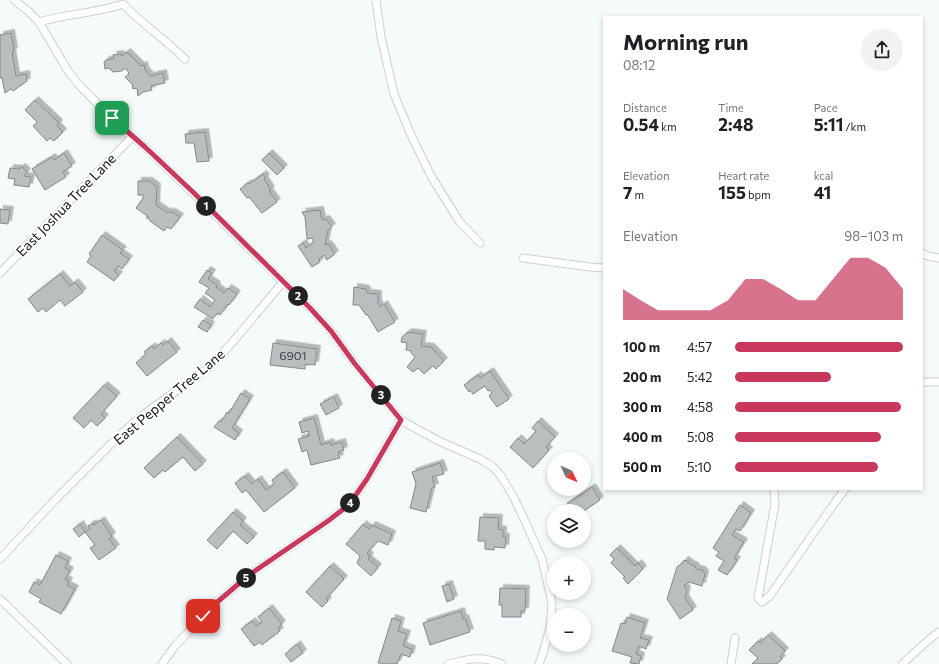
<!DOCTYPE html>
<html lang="en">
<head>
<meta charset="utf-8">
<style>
	body { margin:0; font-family:Commissioner,sans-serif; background:#f2f2f2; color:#202124; height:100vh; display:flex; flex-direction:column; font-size:15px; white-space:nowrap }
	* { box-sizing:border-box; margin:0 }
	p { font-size:13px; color:#757577 }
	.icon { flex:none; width:22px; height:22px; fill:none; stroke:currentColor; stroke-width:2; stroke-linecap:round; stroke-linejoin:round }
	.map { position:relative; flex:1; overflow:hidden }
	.side { position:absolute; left:603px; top:16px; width:320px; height:474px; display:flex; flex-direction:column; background:#fff; border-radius:0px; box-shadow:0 2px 6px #0003 }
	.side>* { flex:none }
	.needle { width:26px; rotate:134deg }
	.buttons { position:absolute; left:547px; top:452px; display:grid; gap:8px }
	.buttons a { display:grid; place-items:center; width:44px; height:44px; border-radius:50%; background:#fff; box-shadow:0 2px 6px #0003; font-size:20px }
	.pin { position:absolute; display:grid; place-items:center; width:34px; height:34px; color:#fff; margin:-17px; border-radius:8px; box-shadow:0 2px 6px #0006 }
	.km { position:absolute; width:20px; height:20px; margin:-10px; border-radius:50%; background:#222; color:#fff; font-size:11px; line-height:20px; text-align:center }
	.round { display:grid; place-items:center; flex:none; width:42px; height:42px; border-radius:21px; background:#f2f2f2 }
	.summary { display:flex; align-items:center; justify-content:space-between; height:68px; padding:0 20px }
	h1 { font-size:22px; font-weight:700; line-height:30px }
	.metrics { display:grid; grid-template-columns:repeat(3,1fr); gap:6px; height:68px; padding:4px 20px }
	.metrics div { display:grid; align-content:center }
	.metrics b { font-size:17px; font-weight:700 }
	.metrics small { font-size:11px; font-weight:400 }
	.metrics p { font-size:11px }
	.chart { height:112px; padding:8px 20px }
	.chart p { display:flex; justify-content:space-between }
	.chart svg { width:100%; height:72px; margin-top:4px; fill:#c8395d; opacity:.7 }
	ul { padding:0 20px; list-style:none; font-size:13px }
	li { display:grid; grid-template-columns:64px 48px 1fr; align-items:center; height:30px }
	li i { height:10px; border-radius:5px; background:#c8395d }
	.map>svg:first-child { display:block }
	.building { fill:#b9bebf; stroke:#848889; filter:url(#shadow) }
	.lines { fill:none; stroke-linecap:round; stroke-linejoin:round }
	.minor-casing { stroke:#ccd0d2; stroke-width:9 }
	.minor { stroke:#fff; stroke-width:7 }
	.route-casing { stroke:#fff; stroke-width:8 }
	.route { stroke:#c8395d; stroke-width:5 }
	.labels { text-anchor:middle; stroke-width:4; stroke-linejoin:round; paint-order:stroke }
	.number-label { font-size:12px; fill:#3d3f40 }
	.street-label { font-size:14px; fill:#141515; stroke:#fff }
</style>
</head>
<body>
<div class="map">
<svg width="939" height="664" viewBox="0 0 939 664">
	<defs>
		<filter id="shadow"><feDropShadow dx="3.5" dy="-3.5" stdDeviation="0" flood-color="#0004"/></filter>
	</defs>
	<rect width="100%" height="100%" fill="#f5fafb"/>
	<g class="building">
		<path d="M11 33 14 51 12 52 16 76 26 74 27 78 26 79 27 81 13 91 11 89 5 93 2 78H0V35Z"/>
		<path d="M127 52 141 66 144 65 145 70 150 76 163 73 165 83 151 86 152 90 143 92 138 96 137 88 133 89 132 84 125 77 129 74 127 69H123L122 71 113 72 109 68 105 69 104 62 106 60 114 58 113 55 120 54 122 56Z"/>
		<path d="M35 100 59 123 57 126 63 132 54 141 50 138 47 141 33 126 37 122 25 110Z"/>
		<path d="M205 132 209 161 197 162 194 143H186L185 134Z"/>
		<path d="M64 153 72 166 63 172 66 177 45 190 32 169 52 157 54 160Z"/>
		<path d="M269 153 284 168 277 175 262 160Z"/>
		<path d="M22 167 27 172 24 176 31 177 29 187 14 185 15 179 8 178 10 168 19 169Z"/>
		<path d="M263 174 266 178 264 179 271 190 269 191 277 202 262 213 249 197 247 198 240 189 248 183 249 184Z"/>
		<path d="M138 181H149L157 187 156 205 166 212H172L180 217 171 229 167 227 164 231 150 221H151L146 217H149L136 208 143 198V195H138Z"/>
		<path d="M0 209 10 210 8 224 0 223Z"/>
		<path d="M320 210 322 220 326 219 332 227 328 230 325 245 328 244 335 254 327 260 324 255 319 259 320 262 312 267 298 246 303 243 306 248 313 243V238L307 239 305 217 302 212Z"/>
		<path d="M102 235 123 250 120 253 129 259 122 269 118 266 114 271 119 275 114 281 87 262 91 256 89 254Z"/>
		<path d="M207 270 212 273 208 279 217 285 216 287 224 293 228 288 237 294 229 305 228 304 220 315 217 313 213 319 194 307 200 299 210 307 215 300 205 293 209 288 199 282Z"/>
		<path d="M60 274 70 286 75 282 83 292 65 306 60 300 46 312 43 308 38 312 28 299Z"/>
		<path d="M354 287 366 289 367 293 378 294V303L380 307 384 304 395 322 378 332 367 314 366 315 359 305H353Z"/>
		<path d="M203 320 211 325 207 332 198 327Z"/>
		<path d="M408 332 423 334 421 346 431 347 444 361 436 369 433 366 424 374 418 368 413 372 407 367 415 357 411 353V351L406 350 407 343 401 342 402 337Z"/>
		<path d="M168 341 177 352 147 376 136 363 146 354 144 352 152 346 154 349 161 343 163 345Z"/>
		<path d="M273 343 317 349 315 365 305 364V369L270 365Z"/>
		<path d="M490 371 509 399 497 407 489 396 492 393 490 390 488 391 485 386 473 394 470 390 469 392 464 385 478 375 480 378Z"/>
		<path d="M104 385 117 396 101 414 105 418 97 426 91 420 84 428 73 418Z"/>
		<path d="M241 393 250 399 232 428 239 433 235 440 214 427 219 421 221 422 227 412 229 413Z"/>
		<path d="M334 397 339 408 326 415 320 404Z"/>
		<path d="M314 418 321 445 330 442 331 445 342 442 344 450 338 452 340 458 311 465 307 450 302 452 298 439 309 436 308 431 302 433 299 422Z"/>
		<path d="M538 421 555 437 546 447 549 450 533 468 510 447 518 438 524 444 536 431 532 428Z"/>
		<path d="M177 437 203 464 195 471 183 457 165 472 163 470 154 478 144 468Z"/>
		<path d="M440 463 444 474 432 477 435 487H432L426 512 410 508 416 484 412 472Z"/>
		<path d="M283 472 295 488 264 512 246 490 242 493 235 483 245 476 252 484 258 479 266 490 274 484 272 480Z"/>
		<path d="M592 487 600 500 584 511H567L564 506Z"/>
		<path d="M740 505 751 513 740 531 736 529 732 535 744 542 734 558 737 560 727 575 718 570 724 561 716 556 719 552 713 548Z"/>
		<path d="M233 512 243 521 240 525 254 537 247 544 233 531 217 549 207 540Z"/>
		<path d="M480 517 499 518 498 529 503 530V537H506L505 548 494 547V550L485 549V541H478Z"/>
		<path d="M101 520 112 536 109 539 116 548 99 560 90 548 95 545 85 532 90 529 88 526 93 523 94 525Z"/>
		<path d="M80 524 85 532 79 537 73 529Z"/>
		<path d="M363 524 369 529 372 525 392 534 388 545 378 541 367 553 370 556 368 559 378 567 371 576 357 563 360 556 346 544Z"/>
		<path d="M617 548 635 566 638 563 643 569 628 584 623 578 625 577 611 563 614 559 610 555Z"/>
		<path d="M56 555 68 561 65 568 70 571 65 579 69 581 67 585 75 589 61 614 39 602 41 599 29 592 34 582 40 585Z"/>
		<path d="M684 560 687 561 690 564 695 566 696 569 702 570 705 574 702 586 689 582 684 586 687 590 685 598 693 610 680 619 667 599 677 567 683 563Z"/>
		<path d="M330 566 344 579 326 599 328 601 322 607 306 592Z"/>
		<path d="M449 584 454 599 447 602 442 586Z"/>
		<path d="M500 588 526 589 525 611H521V617H502V605H499Z"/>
		<path d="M269 608 282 624 278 628 280 631 262 645 260 642 254 646 241 629 252 621 256 626 262 622 258 617Z"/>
		<path d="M461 611 463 619 465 618 470 632 430 645 423 623Z"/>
		<path d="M627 617 645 623 640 638 649 640 646 649 639 646 636 654 641 656 639 664 630 663 632 657 612 651 621 623 625 624Z"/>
		<path d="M392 618 401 621 398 631 407 634 403 646 412 649 410 657 401 654 397 664H380L381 663H378Z"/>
		<path d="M768 635 785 651 780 657 782 659 777 664H752L758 658 749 650 758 641 760 643Z"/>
		<path d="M297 644 303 653 291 662 285 654Z"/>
	</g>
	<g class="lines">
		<g class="minor-casing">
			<g id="minor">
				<path d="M14 0 28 11 39 22 68 71 80 86 112 118 145 147 193 193 310 308 331 331 355 364 401 420 413 427 441 442 480 459 493 467 501 476 513 496 526 523 542 559 550 594 552 605 550 628 543 653 539 664"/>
				<path d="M376 0 381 37 394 94 411 135 431 176 459 221 480 243"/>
				<path d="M39 22C66 14 96 13 123 4 142 24 165 39 185 59"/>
				<path d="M922 253 928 256 939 258"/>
				<path d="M523 258 590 267 604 268"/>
				<path d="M0 273 132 137"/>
				<path d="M922 382H939"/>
				<path d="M774 489 775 504 758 598 762 602 769 597 826 515 845 489"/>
				<path d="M0 559 55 500 121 434 144 414 204 371 216 360 231 344 283 282"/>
				<path d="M0 599 67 664"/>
				<path d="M162 664 175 646 215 604 249 575 328 521 346 507 353 499 367 479 401 420"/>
				<path d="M448 664C468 659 482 655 502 664"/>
				<path d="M731 664 735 638"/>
				<path d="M902 664 932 637 939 632"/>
			</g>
		</g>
		<use href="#minor" class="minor"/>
	</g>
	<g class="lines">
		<g class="route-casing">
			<path id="route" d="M112 118 145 147 194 193 310 308 331 331 355 364 401 420 367 479 353 499 346 507 328 521 249 575 215 604 203 616"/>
		</g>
		<use href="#route" class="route"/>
	</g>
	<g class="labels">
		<g class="number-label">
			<text x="293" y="360">6901</text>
		</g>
		<g class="street-label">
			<text transform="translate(66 205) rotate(-46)" y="5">East Joshua Tree Lane</text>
			<text transform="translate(169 397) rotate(-40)" y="5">East Pepper Tree Lane</text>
		</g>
	</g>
</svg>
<div class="buttons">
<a><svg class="needle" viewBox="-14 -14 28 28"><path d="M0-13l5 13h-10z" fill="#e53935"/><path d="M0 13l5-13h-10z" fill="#757577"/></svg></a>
<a><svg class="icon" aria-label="layers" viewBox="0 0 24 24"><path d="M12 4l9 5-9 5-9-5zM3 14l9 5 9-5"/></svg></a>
<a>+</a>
<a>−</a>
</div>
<div class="pin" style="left:112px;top:118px;background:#1e9e55"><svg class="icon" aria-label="arrive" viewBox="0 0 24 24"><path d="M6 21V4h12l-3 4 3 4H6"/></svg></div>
<div class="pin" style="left:203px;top:616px;background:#d93025"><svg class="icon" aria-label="check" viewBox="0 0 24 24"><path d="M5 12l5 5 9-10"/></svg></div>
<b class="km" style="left:206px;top:206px">1</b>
<b class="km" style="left:298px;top:296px">2</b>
<b class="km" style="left:381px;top:395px">3</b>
<b class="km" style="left:350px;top:503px">4</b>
<b class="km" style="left:246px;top:578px">5</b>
<section class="side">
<div class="summary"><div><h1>Morning run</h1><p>08:12</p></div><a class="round"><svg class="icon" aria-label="share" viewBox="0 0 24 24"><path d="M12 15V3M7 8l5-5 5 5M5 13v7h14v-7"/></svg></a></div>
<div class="metrics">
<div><p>Distance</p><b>0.54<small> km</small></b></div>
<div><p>Time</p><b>2:48</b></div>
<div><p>Pace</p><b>5:11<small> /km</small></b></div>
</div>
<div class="metrics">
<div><p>Elevation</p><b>7<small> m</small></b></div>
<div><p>Heart rate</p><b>155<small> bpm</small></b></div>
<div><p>kcal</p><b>41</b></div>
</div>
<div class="chart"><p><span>Elevation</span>98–103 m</p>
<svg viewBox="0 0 160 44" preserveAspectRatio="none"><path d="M0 44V25L10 32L20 38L30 38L40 38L50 38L60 32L70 19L80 19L90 25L100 32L110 32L120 19L130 6L140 6L150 12L160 25V44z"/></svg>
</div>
<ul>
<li><b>100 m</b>4:57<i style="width:100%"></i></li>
<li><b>200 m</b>5:42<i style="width:57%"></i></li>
<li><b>300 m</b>4:58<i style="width:99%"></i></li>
<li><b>400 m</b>5:08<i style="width:87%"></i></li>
<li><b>500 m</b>5:10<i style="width:85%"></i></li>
</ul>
</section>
</div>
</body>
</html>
